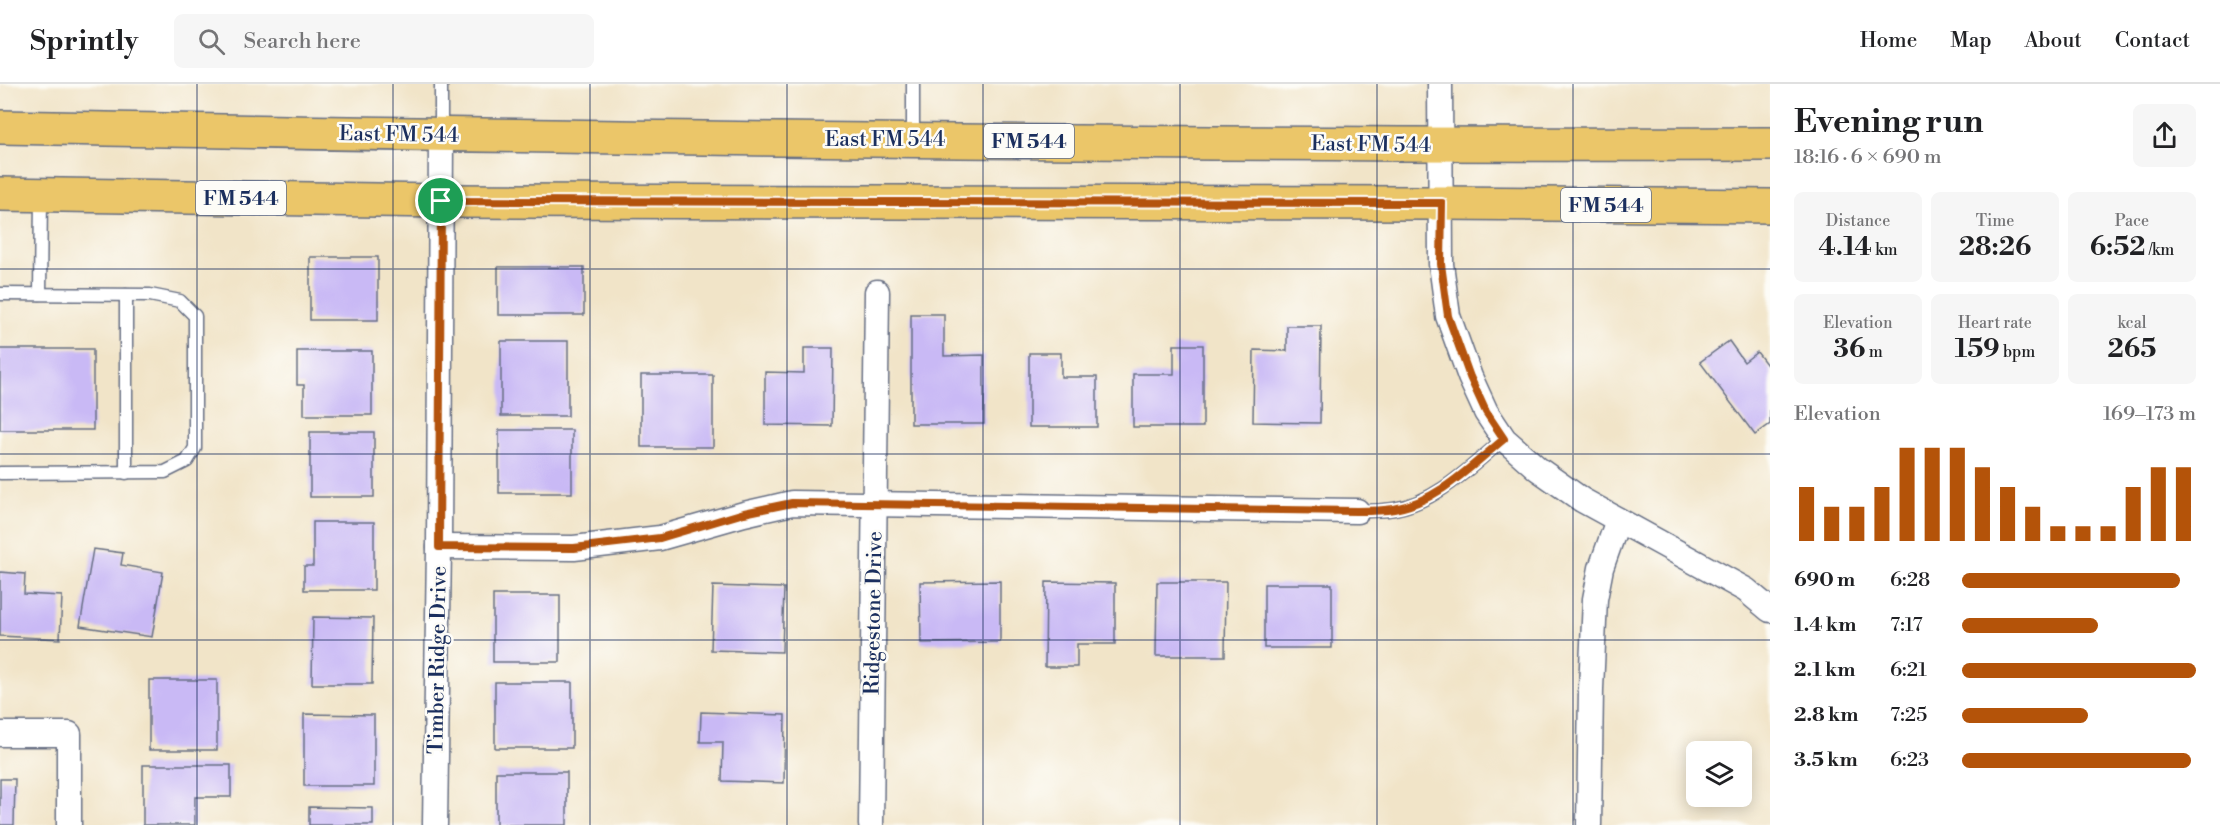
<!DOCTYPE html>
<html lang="en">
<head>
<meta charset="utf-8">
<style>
	body { margin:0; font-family:"Libre Bodoni",serif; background:#f6f6f6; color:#202124; height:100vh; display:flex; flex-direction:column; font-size:22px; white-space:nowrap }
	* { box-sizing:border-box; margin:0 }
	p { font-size:20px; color:#757577 }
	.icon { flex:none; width:33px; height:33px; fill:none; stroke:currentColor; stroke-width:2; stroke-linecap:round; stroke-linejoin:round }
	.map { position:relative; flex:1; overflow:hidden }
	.panel { display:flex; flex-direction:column; background:#fff; width:450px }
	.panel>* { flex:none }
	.buttons { position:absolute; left:1686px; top:657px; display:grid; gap:12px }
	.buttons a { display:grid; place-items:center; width:66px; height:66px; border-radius:9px; background:#fff; box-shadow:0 3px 15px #0003; font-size:30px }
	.pin { position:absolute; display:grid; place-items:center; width:51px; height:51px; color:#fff; margin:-26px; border:3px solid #fff; border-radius:50%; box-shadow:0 2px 6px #0007 }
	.round { display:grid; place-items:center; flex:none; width:63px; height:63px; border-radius:9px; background:#f6f6f6 }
	.head { display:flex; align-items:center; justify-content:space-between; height:102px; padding:0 24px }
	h1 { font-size:33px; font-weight:700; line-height:45px }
	.stats { display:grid; grid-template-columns:repeat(3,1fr); gap:9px; height:102px; padding:6px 24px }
	.stats div { display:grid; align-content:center; border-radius:9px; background:#f6f6f6; text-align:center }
	.stats b { font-size:26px; font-weight:700 }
	.stats small { font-size:16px; font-weight:400 }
	.stats p { font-size:16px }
	.chart { height:168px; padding:12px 24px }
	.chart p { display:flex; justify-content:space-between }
	.chart svg { width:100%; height:108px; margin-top:6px; stroke:#b45309; stroke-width:6 }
	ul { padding:0 24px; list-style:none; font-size:20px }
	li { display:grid; grid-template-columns:96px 72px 1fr; align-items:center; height:45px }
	li i { height:15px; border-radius:8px; background:#b45309 }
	header { display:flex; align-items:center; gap:36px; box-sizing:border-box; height:84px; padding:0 30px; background:#fff; border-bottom:2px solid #e0e0e0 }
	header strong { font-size:28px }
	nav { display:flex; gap:33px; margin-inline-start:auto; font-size:21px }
	.search { width:420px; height:54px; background:#f6f6f6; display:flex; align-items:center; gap:15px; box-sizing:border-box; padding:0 21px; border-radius:9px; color:#757577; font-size:22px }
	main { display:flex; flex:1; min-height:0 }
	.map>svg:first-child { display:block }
	.building { fill:#c9b9f5 }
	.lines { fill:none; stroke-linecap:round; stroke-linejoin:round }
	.lane-casing { stroke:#666e83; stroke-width:15 }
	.street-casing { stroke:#666e83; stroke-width:27 }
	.primary-casing { stroke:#666e83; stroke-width:36 }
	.lane { stroke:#fff; stroke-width:12 }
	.street { stroke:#fff; stroke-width:24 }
	.primary { stroke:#ebc669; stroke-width:33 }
	.route-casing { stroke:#fff; stroke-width:12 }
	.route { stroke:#b45309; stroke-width:8 }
	.grid { fill:none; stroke:#1b2f5e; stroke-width:1.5; stroke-opacity:0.55 }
	.labels { text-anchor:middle; stroke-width:5; stroke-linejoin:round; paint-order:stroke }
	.shield { fill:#fdfcf7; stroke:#5f6c8c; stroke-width:1.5 }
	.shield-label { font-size:20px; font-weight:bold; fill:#1b2f5e }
	.street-label { font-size:21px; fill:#1b2f5e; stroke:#fdfcf7 }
</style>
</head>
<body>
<header>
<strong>Sprintly</strong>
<div class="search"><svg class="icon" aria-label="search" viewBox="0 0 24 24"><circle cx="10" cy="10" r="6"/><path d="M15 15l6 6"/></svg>Search here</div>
<nav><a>Home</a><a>Map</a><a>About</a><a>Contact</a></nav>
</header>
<main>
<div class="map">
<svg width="1770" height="741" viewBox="0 0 1770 741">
	<rect width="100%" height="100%" fill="#fdfcf7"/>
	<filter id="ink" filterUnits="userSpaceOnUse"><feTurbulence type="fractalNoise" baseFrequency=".0167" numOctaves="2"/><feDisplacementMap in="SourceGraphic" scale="12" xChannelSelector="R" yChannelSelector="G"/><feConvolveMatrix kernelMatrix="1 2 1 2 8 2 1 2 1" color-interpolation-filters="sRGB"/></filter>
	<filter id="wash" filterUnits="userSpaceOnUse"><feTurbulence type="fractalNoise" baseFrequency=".008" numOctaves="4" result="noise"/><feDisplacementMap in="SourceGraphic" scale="24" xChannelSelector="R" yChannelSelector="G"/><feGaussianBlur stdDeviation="1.35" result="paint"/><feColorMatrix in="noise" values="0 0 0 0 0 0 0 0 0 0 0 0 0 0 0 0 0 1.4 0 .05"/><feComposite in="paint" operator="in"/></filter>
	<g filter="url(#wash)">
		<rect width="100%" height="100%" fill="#f1e4c8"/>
		<g id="blocks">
			<g class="building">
				<rect x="310" y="173" width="68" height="63"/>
				<rect x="498" y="183" width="86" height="48"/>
				<path d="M911 230H944V272L984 271V340H911Z"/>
				<path d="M1287 242H1321L1320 339 1253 338 1254 266 1287 267Z"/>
				<rect x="501" y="257" width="67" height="75"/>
				<path d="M1729 257 1744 278 1757 268 1770 285V340L1755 351 1700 278Z"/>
				<path d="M1174 261H1203V343H1133V290H1174Z"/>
				<path d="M804 264H833L832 342 765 341V288L804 289Z"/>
				<rect x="0" y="265" width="93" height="81"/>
				<path d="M297 267H372V331H304V301H297Z"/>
				<path d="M1029 269H1061V293H1097V343H1029Z"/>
				<rect x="641" y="291" width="72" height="72"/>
				<rect x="499" y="346" width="73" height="63"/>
				<rect x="310" y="348" width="64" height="65"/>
				<path d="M313 438H374V506H304V482H313Z"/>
				<path d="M93 465 123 469 121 481 163 488 152 553 80 542Z"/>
				<path d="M0 488 25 490 24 510 62 512 60 555 0 552Z"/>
				<path d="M1000 497V558L921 559 920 498Z"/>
				<path d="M1046 498 1115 499V560H1077V583H1045Z"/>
				<path d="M1157 498H1226L1225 572H1156Z"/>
				<rect x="1264" y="500" width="68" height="64"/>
				<path d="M713 502 784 504 782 568 711 566Z"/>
				<rect x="493" y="511" width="67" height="67"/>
				<path d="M313 533 373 534 372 600H312Z"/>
				<rect x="149" y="596" width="68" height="70"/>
				<rect x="495" y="598" width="77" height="66"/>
				<path d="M701 628 785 631 784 699 722 697 723 658H700Z"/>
				<path d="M304 630 374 631V702H304Z"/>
				<path d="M143 681H231V713H195V741H143Z"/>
				<rect x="496" y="688" width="71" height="53"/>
				<path d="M0 695H15L14 741H0Z"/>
				<path d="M309 723 373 724V741H309Z"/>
			</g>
		</g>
	</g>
	<g filter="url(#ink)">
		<use href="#blocks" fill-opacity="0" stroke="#666e83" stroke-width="1.5"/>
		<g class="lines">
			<g class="lane-casing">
				<g id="lane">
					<path d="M441 50V0"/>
					<path d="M913 56V0"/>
					<path d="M0 210 150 211 180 217 195 232V364L187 377 165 388 0 389"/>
					<path d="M40 210 41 112"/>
					<path d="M126 211V389"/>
					<path d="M1357 427C1369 427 1382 427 1394 425 1437 418 1471 382 1504 355"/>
				</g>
			</g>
			<g class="street-casing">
				<g id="street">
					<path d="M1440 0 1441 180 1448 232 1470 293 1486 328 1504 355 1538 385 1582 416 1746 506 1770 526"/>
					<path d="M439 463 574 464 660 454 744 430 792 419 1357 427"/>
					<path d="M0 650H69V741"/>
					<path d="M435 741 439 463 441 51"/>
					<path d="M871 741 877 208"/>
					<path d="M1589 741 1591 605 1595 515 1601 484 1618 436"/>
				</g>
			</g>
			<g class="primary-casing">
				<g id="primary">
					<path d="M0 43C590 54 1180 62 1770 60"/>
					<path d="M0 110 441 117 1442 119 1770 122"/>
				</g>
			</g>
			<use href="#lane" class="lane"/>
			<use href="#street" class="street"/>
			<use href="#primary" class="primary"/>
		</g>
	</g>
	<g class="lines" filter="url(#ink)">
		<g class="route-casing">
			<path id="route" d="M441 117 1442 119 1441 180 1448 232 1470 293 1486 328 1504 355C1471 382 1437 418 1394 425 1382 427 1369 427 1357 427L792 419 744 429 660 454 574 464 439 463Z"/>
		</g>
		<use href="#route" class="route"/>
	</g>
	<path class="grid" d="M197 0V741M393 0V741M590 0V741M787 0V741M983 0V741M1180 0V741M1377 0V741M1573 0V741M0 185H1770M0 370H1770M0 556H1770"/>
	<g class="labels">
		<g class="shield">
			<rect x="984" y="40" width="90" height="34" rx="4.5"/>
			<rect x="196" y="97" width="90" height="34" rx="4.5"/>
			<rect x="1561" y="104" width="90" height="34" rx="4.5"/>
		</g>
		<g class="shield-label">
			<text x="1029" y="64">FM 544</text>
			<text x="241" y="121">FM 544</text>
			<text x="1606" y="128">FM 544</text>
		</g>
		<g class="street-label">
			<text transform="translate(399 50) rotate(1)" y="7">East FM 544</text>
			<text x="885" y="62">East FM 544</text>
			<text transform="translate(1371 60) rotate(1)" y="7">East FM 544</text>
			<text transform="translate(873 529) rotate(-89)" y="7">Ridgestone Drive</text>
			<text transform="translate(437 576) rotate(-89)" y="7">Timber Ridge Drive</text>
		</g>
	</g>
</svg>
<div class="buttons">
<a><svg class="icon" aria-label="layers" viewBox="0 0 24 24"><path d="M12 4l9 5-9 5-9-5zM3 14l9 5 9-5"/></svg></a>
</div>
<div class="pin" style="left:441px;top:117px;background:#1e9e55"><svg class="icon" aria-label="arrive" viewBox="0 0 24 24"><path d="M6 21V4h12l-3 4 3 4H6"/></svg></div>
</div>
<section class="panel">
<div class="head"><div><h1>Evening run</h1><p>18:16 · 6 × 690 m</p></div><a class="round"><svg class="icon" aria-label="share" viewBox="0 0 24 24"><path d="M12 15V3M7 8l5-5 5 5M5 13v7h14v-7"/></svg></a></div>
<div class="stats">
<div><p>Distance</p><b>4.14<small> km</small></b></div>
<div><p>Time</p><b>28:26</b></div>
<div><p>Pace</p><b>6:52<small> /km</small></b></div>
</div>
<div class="stats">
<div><p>Elevation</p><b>36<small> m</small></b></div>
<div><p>Heart rate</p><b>159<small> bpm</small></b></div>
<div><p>kcal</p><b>265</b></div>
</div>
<div class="chart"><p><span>Elevation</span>169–173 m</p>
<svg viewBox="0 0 160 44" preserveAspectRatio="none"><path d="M5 44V22M15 44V30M25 44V30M35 44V22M45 44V6M55 44V6M65 44V6M75 44V14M85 44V22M95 44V30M105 44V38M115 44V38M125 44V38M135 44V22M145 44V14M155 44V14"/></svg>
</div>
<ul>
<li><b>690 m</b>6:28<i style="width:93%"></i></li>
<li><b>1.4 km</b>7:17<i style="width:58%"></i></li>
<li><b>2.1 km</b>6:21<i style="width:100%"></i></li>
<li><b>2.8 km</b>7:25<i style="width:54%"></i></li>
<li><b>3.5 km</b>6:23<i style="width:98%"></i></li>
</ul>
</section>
</main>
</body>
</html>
